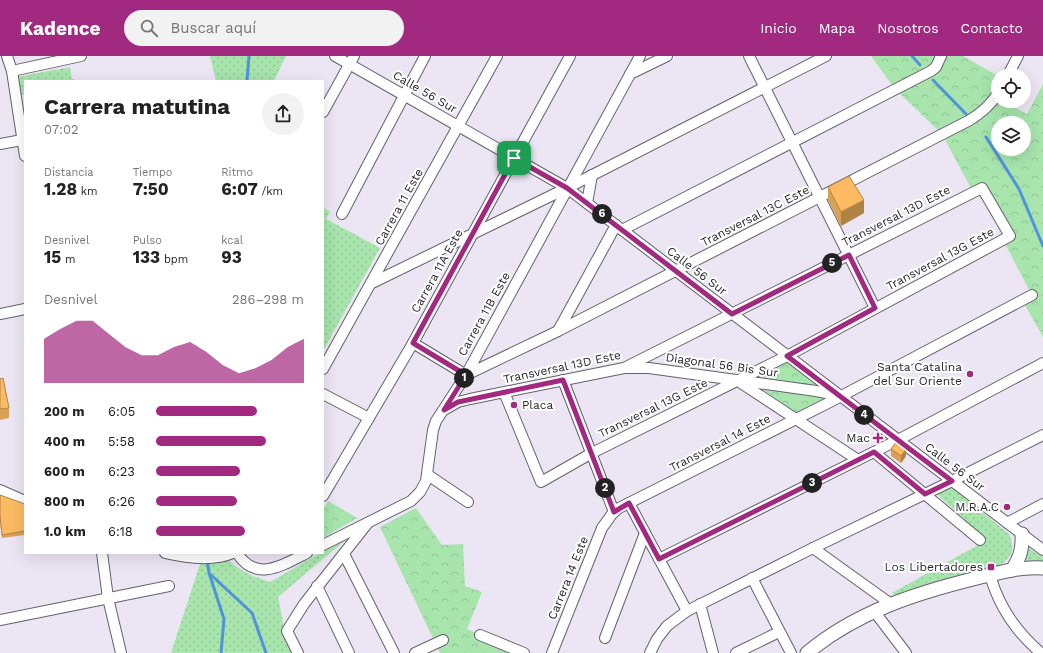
<!DOCTYPE html>
<html lang="es">
<head>
<meta charset="utf-8">
<style>
	body { margin:0; font-family:"Work Sans",sans-serif; background:#f2f2f2; color:#222; height:100vh; display:flex; flex-direction:column; font-size:15px; white-space:nowrap }
	* { box-sizing:border-box; margin:0 }
	p { font-size:13px; color:#767676 }
	.icon { flex:none; width:22px; height:22px; fill:none; stroke:currentColor; stroke-width:2; stroke-linecap:round; stroke-linejoin:round }
	.map { position:relative; flex:1; overflow:hidden }
	.side { position:absolute; left:24px; top:24px; width:300px; height:474px; display:flex; flex-direction:column; background:#fff; border-radius:0px; box-shadow:0 4px 16px #0002 }
	.side>* { flex:none }
	.tools { position:absolute; left:991px; top:12px; display:grid; gap:8px }
	.tools a { display:grid; place-items:center; width:40px; height:40px; border-radius:50%; background:#fff; box-shadow:0 4px 16px #0002; font-size:20px }
	.pin { position:absolute; display:grid; place-items:center; width:34px; height:34px; color:#fff; margin:-17px; border-radius:8px; box-shadow:0 2px 6px #0006 }
	.km { position:absolute; width:20px; height:20px; margin:-10px; border-radius:50%; background:#222; color:#fff; font-size:11px; line-height:20px; text-align:center }
	.round { display:grid; place-items:center; flex:none; width:42px; height:42px; border-radius:21px; background:#f2f2f2 }
	.head { display:flex; align-items:center; justify-content:space-between; height:68px; padding:0 20px }
	h1 { font-size:22px; font-weight:700; line-height:30px }
	.stats { display:grid; grid-template-columns:repeat(3,1fr); gap:6px; height:68px; padding:4px 20px }
	.stats div { display:grid; align-content:center }
	.stats b { font-size:17px; font-weight:700 }
	.stats small { font-size:11px; font-weight:400 }
	.stats p { font-size:11px }
	.chart { height:112px; padding:8px 20px }
	.chart p { display:flex; justify-content:space-between }
	.chart svg { width:100%; height:72px; margin-top:4px; fill:#a22980; opacity:.7 }
	ul { padding:0 20px; list-style:none; font-size:13px }
	li { display:grid; grid-template-columns:64px 48px 1fr; align-items:center; height:30px }
	li i { height:10px; border-radius:5px; background:#a22980 }
	header { display:flex; align-items:center; gap:24px; box-sizing:border-box; height:56px; padding:0 20px; background:#a22980; color:#fff }
	header strong { font-size:19px }
	nav { display:flex; gap:22px; margin-inline-start:auto; font-size:14px }
	.search { width:280px; height:36px; background:#f2f2f2; display:flex; align-items:center; gap:10px; box-sizing:border-box; padding:0 14px; border-radius:22px; color:#767676; font-size:15px }
	.map>svg:first-child { display:block }
	.grass { fill:url(#grass-dots) }
	.forest { fill:url(#forest-crowns); fill-rule:evenodd }
	.lines { fill:none; stroke-linecap:round; stroke-linejoin:round }
	.stream { stroke:#4f93db; stroke-width:3 }
	.minor-casing { stroke:#66606d; stroke-width:12 }
	.major-casing { stroke:#66606d; stroke-width:15 }
	.minor { stroke:#fff; stroke-width:10 }
	.major { stroke:#fff; stroke-width:13 }
	.wall { fill:#d9a155 }
	.shaded-wall { fill:#b08345 }
	.building { fill:#fcbb63; stroke:#b08345 }
	.route-casing { stroke:#fff; stroke-width:8 }
	.route { stroke:#a22980; stroke-width:5 }
	.poi-dot { fill:#a22980; stroke:#fff; stroke-width:1.5 }
	.labels { text-anchor:middle; stroke-width:4; stroke-linejoin:round; paint-order:stroke }
	.street-label { font-size:12px; fill:#29272c; stroke:#fff }
	.poi-label { font-size:12px; fill:#29272c; stroke:#fff; text-anchor:end }
</style>
</head>
<body>
<header>
<strong>Kadence</strong>
<div class="search"><svg class="icon" aria-label="search" viewBox="0 0 24 24"><circle cx="10" cy="10" r="6"/><path d="M15 15l6 6"/></svg>Buscar aquí</div>
<nav><a>Inicio</a><a>Mapa</a><a>Nosotros</a><a>Contacto</a></nav>
</header>
<div class="map">
<svg width="1043" height="597" viewBox="0 0 1043 597">
	<defs>
		<pattern id="grass-dots" width="8" height="8" patternUnits="userSpaceOnUse"><rect width="8" height="8" fill="#a7e5ad"/><path d="M2 2h.1M6 6h.1" fill="none" stroke="#90c495" stroke-width="1.8" stroke-linecap="round"/></pattern>
		<pattern id="forest-crowns" width="20" height="18" patternUnits="userSpaceOnUse"><rect width="20" height="18" fill="#a7e5ad"/><path d="M2 6a3 3 0 1 1 6 0M12 15a3 3 0 1 1 6 0" fill="none" stroke="#90c495"/></pattern>
	</defs>
	<rect width="100%" height="100%" fill="#ece5f4"/>
	<g class="grass">
		<path d="M210 0H286L274 25H216Z"/>
		<path d="M70 11 72 25H25V38L21 39 16 21Z"/>
		<path d="M323 151 330 156 326 163 380 192 323 295Z"/>
		<path d="M950 430 1009 478C1014 489 1014 499 1003 507 994 515 978 514 968 517 943 523 919 532 895 540L892 537 987 484 937 438Z"/>
		<path d="M349 481 278 541 286 581 294 597H171L200 508 229 504C241 516 254 521 270 526L320 497H323V496Z"/>
		<path d="M1028 492 1043 501V507L1024 505Z"/>
	</g>
	<g class="forest">
		<path d="M871 0H963L998 20V29L993 40 998 45H1002L1027 58 1043 28V281L1022 244 1032 239 1003 184 1010 180 982 132 973 136 942 78 895 33ZM998 67H1024V93H998Z"/>
		<path d="M787 306 822 331 758 322Z"/>
		<path d="M758 333 829 341 797 357Z"/>
		<path d="M328 445 357 462 323 482V454Z"/>
		<path d="M416 452 442 489 463 488 465 530 482 536 467 573 510 591 508 597H440L380 471Z"/>
	</g>
	<g class="lines">
		<g class="stream">
			<path d="M912 0 920 9"/>
			<path d="M933 24 966 58"/>
			<path d="M247 25 249 0"/>
			<path d="M986 81 1019 133 1043 190"/>
			<path d="M206 497 209 517 224 563 221 597"/>
			<path d="M210 518 252 557 266 597"/>
		</g>
		<g class="minor-casing">
			<g id="minor">
				<path d="M7 0 12 15 25 100"/>
				<path d="M335 0 567 132 1043 494"/>
				<path d="M749 0 875 252"/>
				<path d="M12 15 81 0"/>
				<path d="M630 18 667 0"/>
				<path d="M1008 19 1018 0"/>
				<path d="M323 56 354 0"/>
				<path d="M0 88 22 84"/>
				<path d="M587 147 592 119"/>
				<path d="M342 158 425 0"/>
				<path d="M622 174 931 15 936 11 941 0"/>
				<path d="M372 227 567 132 826 0"/>
				<path d="M0 258 25 253"/>
				<path d="M558 275 616 169"/>
				<path d="M413 287 466 319 558 275 970 64C981 57 991 49 998 37"/>
				<path d="M626 312H649L816 335 836 339"/>
				<path d="M323 313 497 0"/>
				<path d="M563 324 614 456"/>
				<path d="M741 327 858 404"/>
				<path d="M323 338 369 362"/>
				<path d="M444 354 458 346 470 343 624 312 982 132 1010 180 787 300 592 397 541 426 504 336"/>
				<path d="M874 396 980 484"/>
				<path d="M428 419 468 446"/>
				<path d="M0 434 25 445"/>
				<path d="M323 440 413 287 570 0"/>
				<path d="M629 447 687 555"/>
				<path d="M1007 467 1043 448"/>
				<path d="M323 489 411 445 420 436 426 425 433 374 436 365 466 319 640 0"/>
				<path d="M813 492 891 548"/>
				<path d="M102 497 108 542 121 597"/>
				<path d="M165 497C186 502 212 506 233 497"/>
				<path d="M237 497C256 527 283 509 307 497"/>
				<path d="M344 498 394 597"/>
				<path d="M659 503 898 384 1043 307"/>
				<path d="M990 519C999 551 1016 576 1041 597"/>
				<path d="M752 522 791 597"/>
				<path d="M317 530 349 597"/>
				<path d="M700 548 713 597"/>
				<path d="M874 555 906 597"/>
				<path d="M0 564 169 530"/>
				<path d="M480 579 524 597"/>
				<path d="M605 582 645 477"/>
				<path d="M298 597 287 575 304 548 367 468"/>
				<path d="M415 597 443 584"/>
				<path d="M552 597 602 472 612 458 619 452 830 346 1032 239"/>
				<path d="M650 597 657 583 667 570 687 555 813 492 952 425 1043 379"/>
				<path d="M736 597 779 576"/>
			</g>
		</g>
		<g class="major-casing">
			<g id="major">
				<path d="M1012 514C1020 502 1023 492 1022 478"/>
				<path d="M807 597C856 556 916 537 977 522 998 517 1021 510 1043 512"/>
			</g>
		</g>
		<use href="#minor" class="minor"/>
		<use href="#major" class="major"/>
	</g>
	<g class="wall">
		<path d="M828 131 864 157 841 170 828 144Z"/>
		<path d="M0 323 9 352V362L0 364Z"/>
		<path d="M891 393 906 400 901 407 891 400Z"/>
		<path d="M0 439 25 448V479L2 482 0 464Z"/>
	</g>
	<g class="shaded-wall">
		<path d="M864 144V157L841 170V156Z"/>
		<path d="M906 393V400L901 407V400Z"/>
	</g>
	<g class="building">
		<path d="M74 24V25H66Z"/>
		<path d="M849 120 864 144 841 156 828 131Z"/>
		<path d="M3 322 9 352 0 353V323Z"/>
		<path d="M896 386 906 393 901 400 891 393Z"/>
		<path d="M0 439 25 448V475L2 479 0 460Z"/>
	</g>
	<g class="lines">
		<g class="route-casing">
			<path id="route" d="M514 102 567 132 732 258 849 199 875 252 787 300 952 425 925 438 874 396 659 503 629 447 614 456 563 324 458 346 444 354 466 319 413 287Z"/>
		</g>
		<use href="#route" class="route"/>
	</g>
	<g class="poi-dot">
		<circle cx="970" cy="318" r="4"/>
		<circle cx="514" cy="349" r="4"/>
		<path d="M876 376h4v4h4v4h-4v4h-4v-4h-4v-4h4z"/>
		<circle cx="1007" cy="451" r="4"/>
		<rect x="987" y="507" width="8" height="8" rx="2"/>
	</g>
	<g class="labels">
		<g class="street-label">
			<text transform="translate(425 36) rotate(30)" y="4">Calle 56 Sur</text>
			<text transform="translate(399 151) rotate(-61)" y="4">Carrera 11 Este</text>
			<text transform="translate(755 160) rotate(-27)" y="4">Transversal 13C Este</text>
			<text transform="translate(896 160) rotate(-27)" y="4">Transversal 13D Este</text>
			<text transform="translate(940 203) rotate(-28)" y="4">Transversal 13G Este</text>
			<text transform="translate(437 215) rotate(-61)" y="4">Carrera 11A Este</text>
			<text transform="translate(697 215) rotate(37)" y="4">Calle 56 Sur</text>
			<text transform="translate(484 258) rotate(-61)" y="4">Carrera 11B Este</text>
			<text transform="translate(722 309) rotate(8)" y="4">Diagonal 56 Bis Sur</text>
			<text transform="translate(562 311) rotate(-12)" y="4">Transversal 13D Este</text>
			<text transform="translate(653 352) rotate(-26)" y="4">Transversal 13G Este</text>
			<text transform="translate(720 387) rotate(-27)" y="4">Transversal 14 Este</text>
			<text transform="translate(955 411) rotate(37)" y="4">Calle 56 Sur</text>
			<text transform="translate(568 522) rotate(-68)" y="4">Carrera 14 Este</text>
		</g>
		<g class="poi-label">
			<text x="962" y="315">Santa Catalina<tspan x="962" dy="14">del Sur Oriente</tspan></text>
			<text x="522" y="353" text-anchor="start">Placa</text>
			<text x="870" y="386">Mac</text>
			<text x="999" y="455">M.R.A.C</text>
			<text x="983" y="515">Los Libertadores</text>
		</g>
	</g>
</svg>
<div class="tools">
<a><svg class="icon" aria-label="locate" viewBox="0 0 24 24"><circle cx="12" cy="12" r="6"/><path d="M12 2v4M12 18v4M2 12h4M18 12h4"/></svg></a>
<a><svg class="icon" aria-label="layers" viewBox="0 0 24 24"><path d="M12 4l9 5-9 5-9-5zM3 14l9 5 9-5"/></svg></a>
</div>
<div class="pin" style="left:514px;top:102px;background:#1e9e55"><svg class="icon" aria-label="arrive" viewBox="0 0 24 24"><path d="M6 21V4h12l-3 4 3 4H6"/></svg></div>
<b class="km" style="left:464px;top:322px">1</b>
<b class="km" style="left:605px;top:432px">2</b>
<b class="km" style="left:812px;top:427px">3</b>
<b class="km" style="left:864px;top:359px">4</b>
<b class="km" style="left:832px;top:207px">5</b>
<b class="km" style="left:602px;top:158px">6</b>
<section class="side">
<div class="head"><div><h1>Carrera matutina</h1><p>07:02</p></div><a class="round"><svg class="icon" aria-label="share" viewBox="0 0 24 24"><path d="M12 15V3M7 8l5-5 5 5M5 13v7h14v-7"/></svg></a></div>
<div class="stats">
<div><p>Distancia</p><b>1.28<small> km</small></b></div>
<div><p>Tiempo</p><b>7:50</b></div>
<div><p>Ritmo</p><b>6:07<small> /km</small></b></div>
</div>
<div class="stats">
<div><p>Desnivel</p><b>15<small> m</small></b></div>
<div><p>Pulso</p><b>133<small> bpm</small></b></div>
<div><p>kcal</p><b>93</b></div>
</div>
<div class="chart"><p><span>Desnivel</span>286–298 m</p>
<svg viewBox="0 0 160 44" preserveAspectRatio="none"><path d="M0 44V17L10 11L20 6L30 6L40 14L50 22L60 27L70 27L80 22L90 19L100 25L110 33L120 38L130 35L140 30L150 22L160 17V44z"/></svg>
</div>
<ul>
<li><b>200 m</b>6:05<i style="width:68%"></i></li>
<li><b>400 m</b>5:58<i style="width:74%"></i></li>
<li><b>600 m</b>6:23<i style="width:57%"></i></li>
<li><b>800 m</b>6:26<i style="width:55%"></i></li>
<li><b>1.0 km</b>6:18<i style="width:60%"></i></li>
</ul>
</section>
</div>
</body>
</html>
